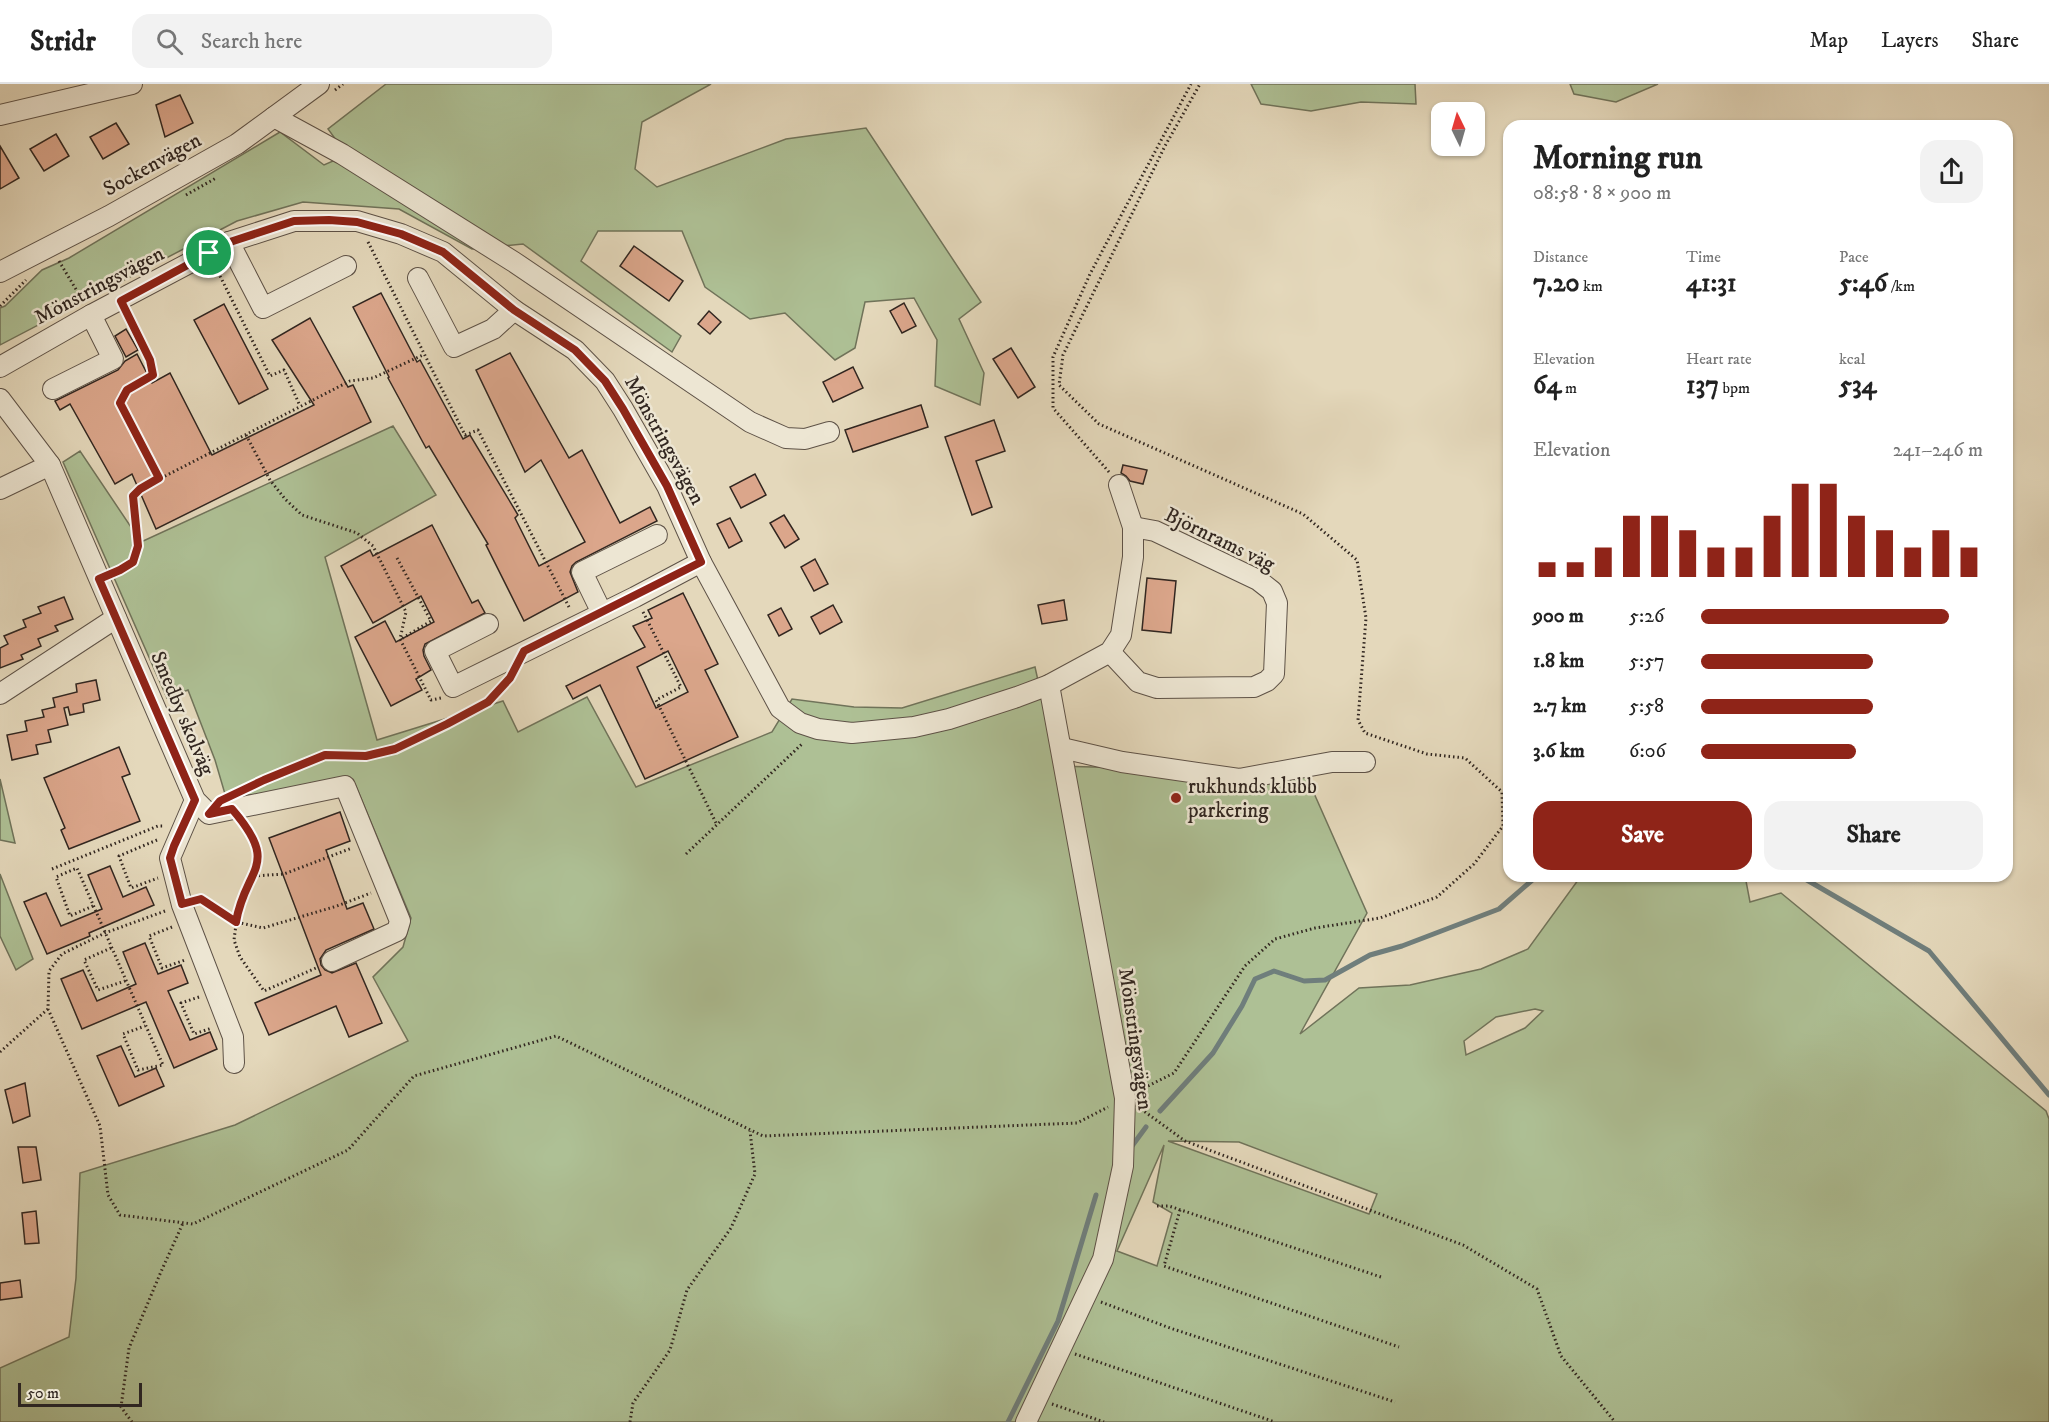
<!DOCTYPE html>
<html lang="en">
<head>
<meta charset="utf-8">
<style>
	body { margin:0; font-family:"IM FELL DW Pica",serif; background:#f2f2f2; color:#222; height:100vh; display:flex; flex-direction:column; font-size:22px; white-space:nowrap }
	* { box-sizing:border-box; margin:0 }
	p { font-size:20px; color:#767676 }
	.icon { flex:none; width:33px; height:33px; fill:none; stroke:currentColor; stroke-width:2; stroke-linecap:round; stroke-linejoin:round }
	.map { position:relative; flex:1; overflow:hidden }
	.details { position:absolute; left:1503px; top:36px; width:510px; height:762px; display:flex; flex-direction:column; background:#fff; border-radius:18px; box-shadow:0 2px 4px #0004 }
	.details>* { flex:none }
	.needle { width:39px; rotate:355deg }
	.controls { position:absolute; left:1431px; top:18px; display:grid; gap:12px }
	.controls a { display:grid; place-items:center; width:54px; height:54px; border-radius:12px; background:#fff; box-shadow:0 2px 4px #0004; font-size:30px }
	.scale { position:absolute; left:18px; bottom:15px; width:124px; box-sizing:border-box; padding-left:6px; border:3px solid #312620; border-top:0; font-size:16px; line-height:21px; white-space:nowrap; color:#312620; -webkit-text-stroke:4px #ede6d3; paint-order:stroke }
	.pin { position:absolute; display:grid; place-items:center; width:51px; height:51px; color:#fff; margin:-26px; border:3px solid #fff; border-radius:50%; box-shadow:0 2px 6px #0007 }
	.round { display:grid; place-items:center; flex:none; width:63px; height:63px; border-radius:18px; background:#f2f2f2 }
	.summary { display:flex; align-items:center; justify-content:space-between; height:102px; padding:0 30px }
	h1 { font-size:33px; font-weight:800; line-height:45px }
	.stats { display:grid; grid-template-columns:repeat(3,1fr); gap:9px; height:102px; padding:6px 30px }
	.stats div { display:grid; align-content:center }
	.stats b { font-size:26px; font-weight:800 }
	.stats small { font-size:16px; font-weight:400 }
	.stats p { font-size:16px }
	.chart { height:168px; padding:12px 30px }
	.chart p { display:flex; justify-content:space-between }
	.chart svg { width:100%; height:108px; margin-top:6px; stroke:#8f2418; stroke-width:6 }
	.cta { display:flex; gap:12px; margin-top:auto; padding:12px 30px }
	.cta a { flex:1; height:69px; border-radius:18px; background:#8f2418; color:#fff; font-size:24px; font-weight:800; line-height:69px; text-align:center }
	.cta a+a { background:#f2f2f2; color:#222 }
	ul { padding:0 30px; list-style:none; font-size:20px }
	li { display:grid; grid-template-columns:96px 72px 1fr; align-items:center; height:45px }
	li i { height:15px; border-radius:8px; background:#8f2418 }
	header { display:flex; align-items:center; gap:36px; box-sizing:border-box; height:84px; padding:0 30px; background:#fff; border-bottom:2px solid #e0e0e0 }
	header strong { font-size:28px }
	nav { display:flex; gap:33px; margin-inline-start:auto; font-size:21px }
	.search { width:420px; height:54px; background:#f2f2f2; display:flex; align-items:center; gap:15px; box-sizing:border-box; padding:0 21px; border-radius:18px; color:#767676; font-size:22px }
	.map>svg:first-child { display:block }
	.green { fill:#aec095; stroke:#70735a; stroke-width:1.5; fill-rule:evenodd }
	.lines { fill:none; stroke-linecap:round; stroke-linejoin:round }
	.stream { stroke:#6f7e7c; stroke-width:5 }
	.building { fill:#dba68b; stroke:#312620; stroke-width:1.5; fill-rule:evenodd }
	.minor-casing { stroke:#5e5247; stroke-width:22 }
	.path { stroke:#312620; stroke-width:3; stroke-dasharray:1.5 3; stroke-linecap:butt }
	.minor { stroke:#ede6d3; stroke-width:20 }
	.route-casing { stroke:#fff; stroke-width:12 }
	.route { stroke:#8f2418; stroke-width:8 }
	.poi-dot { fill:#8f2418; stroke:#ede6d3; stroke-width:2 }
	.labels { text-anchor:middle; stroke-width:5; stroke-linejoin:round; paint-order:stroke }
	.street-label { font-size:21px; fill:#312620; stroke:#ede6d3 }
	.poi-label { font-size:21px; fill:#312620; stroke:#ede6d3; text-anchor:start }
</style>
</head>
<body>
<header>
<strong>Stridr</strong>
<div class="search"><svg class="icon" aria-label="search" viewBox="0 0 24 24"><circle cx="10" cy="10" r="6"/><path d="M15 15l6 6"/></svg>Search here</div>
<nav><a>Map</a><a>Layers</a><a>Share</a></nav>
</header>
<div class="map">
<svg width="2049" height="1338" viewBox="0 0 2049 1338">
	<rect width="100%" height="100%" fill="#e4d8bb"/>
	<filter id="stains"><feTurbulence type="fractalNoise" baseFrequency=".00333" numOctaves="4"/><feColorMatrix values="0 0 0 0 .2 0 0 0 0 .09 0 0 0 0 .02 0 0 0 .5 -.17"/></filter>
	<radialGradient id="worn" r=".72"><stop offset=".6" stop-color="#630" stop-opacity="0"/><stop offset="1" stop-color="#630" stop-opacity=".3"/></radialGradient>
	<g class="green">
		<path d="M386 0H711L642 38 635 85 657 103 786 55 866 44 981 218 959 235 984 289 980 321 935 302 937 256 914 214 865 218 855 264 835 276 785 229 750 235 705 203 682 147H598L581 177 681 252 672 268 523 160 472 165 399 125 303 118 237 137 0 261V224L5 222 42 186 69 174 280 48 324 81 347 71 328 45Z"/>
		<path d="M1251 0H1415L1416 20 1361 18 1311 27 1261 20Z"/>
		<path d="M1570 0H1658L1616 18 1574 10Z"/>
		<path d="M393 342 436 411 325 473 377 656 503 617 518 648 587 613 636 703 772 648 792 615 854 623 902 624 1035 583 1057 682 1305 689 1367 829 1300 950 1359 904 1410 901 1481 885 1528 865 1581 792H1738L1746 797 1750 818 1781 809 2046 1027 2049 1035V1338H0V1284L69 1253 76 1194 80 1089 235 1041 408 957 373 893 403 863 411 834 355 700 256 711 225 710 215 676 188 606 167 614 63 378 80 367 141 458ZM1535 925 1543 927 1525 944 1466 971 1464 957 1496 933ZM1168 1057 1239 1058 1377 1110 1369 1130ZM1164 1061 1153 1118 1172 1129 1157 1182 1117 1167Z"/>
		<path d="M0 695 15 759 0 756Z"/>
		<path d="M0 790 33 875 16 886 0 852Z"/>
	</g>
	<g class="lines">
		<g class="stream">
			<path d="M1800 792 1929 867 2049 1011"/>
			<path d="M1160 1027 1213 969 1242 922 1255 895 1274 887 1304 897 1325 896 1370 871 1402 862 1499 825 1537 792"/>
			<path d="M1132 1062 1146 1043"/>
			<path d="M1008 1338 1058 1237 1096 1111"/>
		</g>
	</g>
	<g class="building">
		<path d="M180 11 193 39 165 53 156 21Z"/>
		<path d="M116 39 129 60 103 75 90 53Z"/>
		<path d="M56 50 69 72 44 87 30 65Z"/>
		<path d="M0 62 19 94 0 105Z"/>
		<path d="M634 162 683 197 669 217 620 182Z"/>
		<path d="M381 209 417 278 420 276 463 355 470 351 518 431 515 434 539 482 585 458 541 376 525 388 476 286 510 269 569 374 582 366 620 439 650 423 657 437 576 478 572 482 570 488 578 508 524 537 486 461 488 460 429 362 426 364 388 294 389 293 353 223Z"/>
		<path d="M904 219 916 242 902 249 890 227Z"/>
		<path d="M224 220 268 305 239 320 194 236Z"/>
		<path d="M709 227 721 238 710 250 698 240Z"/>
		<path d="M310 234 348 303 353 301 371 338 156 445 132 390 115 400 70 320 60 326 55 317 118 286 125 277 137 270 152 299 170 289 212 371 314 321 272 256Z"/>
		<path d="M126 245 138 266 126 273 115 252Z"/>
		<path d="M1011 264 1035 303 1018 314 993 275Z"/>
		<path d="M853 283 863 304 833 318 823 298Z"/>
		<path d="M921 321 928 343 853 368 845 346Z"/>
		<path d="M994 336 1005 367 976 377 992 423 972 431 945 353Z"/>
		<path d="M1123 381 1147 386 1143 400 1130 397 1126 392 1121 389Z"/>
		<path d="M755 390 766 411 741 424 730 403Z"/>
		<path d="M784 431 799 455 785 464 770 439Z"/>
		<path d="M730 434 742 457 729 464 717 440Z"/>
		<path d="M432 441 472 519 478 516 485 529 425 560 423 566 424 572 431 586 416 595 422 606 391 622 355 553 385 537 396 558 434 538 421 512 373 539 341 482 370 466 373 472Z"/>
		<path d="M815 475 828 500 814 507 801 483Z"/>
		<path d="M1147 494 1176 497 1171 549 1142 546Z"/>
		<path d="M683 509 718 580 705 586 738 653 645 695 600 601 573 615 566 602 645 563 633 542 652 534 648 526ZM668 567 688 608 656 624 637 583Z"/>
		<path d="M64 513 73 535 55 542 58 547 38 555 41 562 21 571 23 575 0 584V564L8 560 4 552 26 543 23 536 41 529 38 523Z"/>
		<path d="M1064 516 1067 536 1042 540 1038 521Z"/>
		<path d="M833 521 842 538 820 550 811 533Z"/>
		<path d="M781 524 792 545 779 552 768 531Z"/>
		<path d="M96 596 100 616 83 620 84 628 70 631 68 623 64 624 68 641 48 646 51 658 36 661 38 670 12 676 7 651 27 647 25 637 44 633 42 626 55 623 53 614 77 608 76 600Z"/>
		<path d="M119 663 130 690 122 693 140 737 69 765 61 746 65 744 44 694Z"/>
		<path d="M340 728 350 757 326 766 347 825 363 819 374 845 326 866 320 875 321 881 325 886 332 889 356 879 382 939 349 953 336 922 269 951 255 919 321 891 269 754Z"/>
		<path d="M110 782 123 813 146 803 154 821 89 849 90 852 47 870 24 818 46 809 61 842 102 825 88 791Z"/>
		<path d="M145 859 158 890 181 881 188 899 168 907 190 956 210 948 217 965 174 984 146 918 82 945 61 895 83 886 97 917 136 900 123 868Z"/>
		<path d="M121 962 135 993 156 984 164 1002 119 1022 97 972Z"/>
		<path d="M25 999 30 1032 13 1039 5 1006Z"/>
		<path d="M18 1063H36L41 1096 23 1099Z"/>
		<path d="M36 1127 39 1159 25 1160 22 1129Z"/>
		<path d="M20 1196 22 1213 0 1216V1199Z"/>
	</g>
	<g class="lines">
		<g class="minor-casing">
			<g id="minor">
				<path d="M0 31 132 0"/>
				<path d="M274 33 342 70 514 178 750 338 786 354 805 355 829 348"/>
				<path d="M229 158 263 224 346 182"/>
				<path d="M0 188 109 132 237 60 319 0"/>
				<path d="M418 194 454 263 493 245 514 226"/>
				<path d="M0 283 91 231 229 158 294 137H357L401 150 443 168 514 226 575 266 605 297 623 325 667 402 701 478 780 624 800 639 818 645 852 649 914 643 949 635 1017 613 1049 601 1110 568 1121 551 1133 473V443L1119 401"/>
				<path d="M53 305 113 275 91 231"/>
				<path d="M0 315 50 381 195 716 209 730 345 702 400 837 397 847 332 877"/>
				<path d="M0 405 50 381"/>
				<path d="M602 529 582 488 657 451"/>
				<path d="M488 540 435 567 453 603 635 513 701 478"/>
				<path d="M1110 568 1138 598 1157 604 1254 603 1267 597 1274 590 1277 519 1272 507 1258 496 1155 447 1133 443"/>
				<path d="M0 610 116 534"/>
				<path d="M1062 664 1122 678 1239 695 1332 678H1365"/>
				<path d="M195 716 170 774 182 821 233 953 234 979"/>
				<path d="M1026 1338 1103 1175 1123 1082 1125 1014 1049 601"/>
			</g>
		</g>
		<g class="path">
			<path d="M335 6 343 0"/>
			<path d="M186 111 216 94"/>
			<path d="M368 158 465 351 478 346 570 525"/>
			<path d="M59 177 83 217"/>
			<path d="M216 184 270 292 284 286 300 322"/>
			<path d="M0 222 26 196"/>
			<path d="M128 232 150 276 153 291 127 306 120 319 159 394"/>
			<path d="M246 351 270 396 285 415 302 431 357 449 373 462 406 528 400 555 431 616 441 614"/>
			<path d="M1109 388 1053 324V273L1090 190 1191 0"/>
			<path d="M397 474 431 537 401 555"/>
			<path d="M115 489 133 478 138 462 133 412 140 405 350 297 373 294 423 271"/>
			<path d="M643 528 681 603 656 616 717 741"/>
			<path d="M253 701 325 671 366 672 395 665 488 618 507 598"/>
			<path d="M245 740 258 766 259 778 238 825 234 856 240 873 264 907 316 884"/>
			<path d="M157 756 119 772 131 804 158 794"/>
			<path d="M686 770 803 659"/>
			<path d="M52 785 158 742H165"/>
			<path d="M254 792 284 790 352 764"/>
			<path d="M199 815 236 838 263 844 337 822 371 809"/>
			<path d="M93 822 70 832 56 793 77 784 163 981 138 986 123 950 145 942"/>
			<path d="M165 827 105 849 62 870 49 887 48 925 100 1042 108 1111 120 1131 193 1140 348 1066 414 992 556 952 763 1052 1077 1039 1108 1023"/>
			<path d="M172 843 149 852 162 884 185 876"/>
			<path d="M111 864 84 876 98 906 125 897"/>
			<path d="M199 913 181 919 194 950 212 944"/>
			<path d="M0 968 48 925"/>
			<path d="M1140 1006 1174 989 1245 882 1275 855 1315 844 1380 834 1437 813 1474 780 1503 742 1502 708 1465 674 1427 670 1365 649 1358 636 1366 534 1357 476 1303 430 1099 340 1059 301 1063 271 1165 62 1200 0"/>
			<path d="M1141 1025 1185 1057 1463 1161 1537 1205 1561 1272 1615 1338"/>
			<path d="M1157 1122H1169L1381 1193"/>
			<path d="M1180 1126 1164 1182 1399 1263"/>
			<path d="M1101 1218 1170 1244 1395 1318"/>
			<path d="M1075 1270 1275 1338"/>
			<path d="M1052 1320 1104 1338"/>
			<path d="M132 1338 121 1323 129 1264 160 1190 183 1139"/>
			<path d="M630 1338 633 1319 670 1266 687 1206 731 1144 755 1090 750 1047"/>
		</g>
		<use href="#minor" class="minor"/>
	</g>
	<g class="lines">
		<g class="route-casing">
			<path id="route" d="M329 136 357 138 401 150 443 168 514 226 575 266 605 297 623 325 667 402 701 478 524 567 510 594 488 618 447 640 395 665 366 672 325 671 264 696 220 717 209 730 232 725C282 783 245 783 236 838L201 815 182 820 170 774 174 762 195 716 99 495 120 486 133 478 138 462 133 412 140 405 159 394 120 319 127 306 153 291 150 276 121 217 230 158 294 137Z"/>
		</g>
		<use href="#route" class="route"/>
	</g>
	<circle class="poi-dot" cx="1176" cy="714" r="6"/>
	<g class="labels">
		<g class="street-label">
			<text transform="translate(152 80) rotate(-29)" y="7">Sockenvägen</text>
			<text transform="translate(99 201) rotate(-28)" y="7">Mönstringsvägen</text>
			<text transform="translate(665 356) rotate(61)" y="7">Mönstringsvägen</text>
			<text transform="translate(1220 455) rotate(26)" y="7">Björnrams väg</text>
			<text transform="translate(183 629) rotate(67)" y="7">Smedby skolväg</text>
			<text transform="translate(1136 955) rotate(82)" y="7">Mönstringsvägen</text>
		</g>
		<g class="poi-label">
			<text x="1188" y="709">rukhunds klubb<tspan x="1188" dy="24">parkering</tspan></text>
		</g>
	</g>
	<rect width="100%" height="100%" filter="url(#stains)"/>
	<rect width="100%" height="100%" fill="url(#worn)"/>
</svg>
<div class="controls">
<a><svg class="needle" viewBox="-14 -14 28 28"><path d="M0-13l5 13h-10z" fill="#e53935"/><path d="M0 13l5-13h-10z" fill="#767676"/></svg></a>
</div>
<div class="scale">50 m</div>
<div class="pin" style="left:209px;top:169px;background:#1e9e55"><svg class="icon" aria-label="arrive" viewBox="0 0 24 24"><path d="M6 21V4h12l-3 4 3 4H6"/></svg></div>
<section class="details">
<div class="summary"><div><h1>Morning run</h1><p>08:58 · 8 × 900 m</p></div><a class="round"><svg class="icon" aria-label="share" viewBox="0 0 24 24"><path d="M12 15V3M7 8l5-5 5 5M5 13v7h14v-7"/></svg></a></div>
<div class="stats">
<div><p>Distance</p><b>7.20<small> km</small></b></div>
<div><p>Time</p><b>41:31</b></div>
<div><p>Pace</p><b>5:46<small> /km</small></b></div>
</div>
<div class="stats">
<div><p>Elevation</p><b>64<small> m</small></b></div>
<div><p>Heart rate</p><b>137<small> bpm</small></b></div>
<div><p>kcal</p><b>534</b></div>
</div>
<div class="chart"><p><span>Elevation</span>241–246 m</p>
<svg viewBox="0 0 160 44" preserveAspectRatio="none"><path d="M5 44V38M15 44V38M25 44V32M35 44V19M45 44V19M55 44V25M65 44V32M75 44V32M85 44V19M95 44V6M105 44V6M115 44V19M125 44V25M135 44V32M145 44V25M155 44V32"/></svg>
</div>
<ul>
<li><b>900 m</b>5:26<i style="width:88%"></i></li>
<li><b>1.8 km</b>5:57<i style="width:61%"></i></li>
<li><b>2.7 km</b>5:58<i style="width:61%"></i></li>
<li><b>3.6 km</b>6:06<i style="width:55%"></i></li>
</ul>
<div class="cta"><a>Save</a><a>Share</a></div>
</section>
</div>
</body>
</html>
